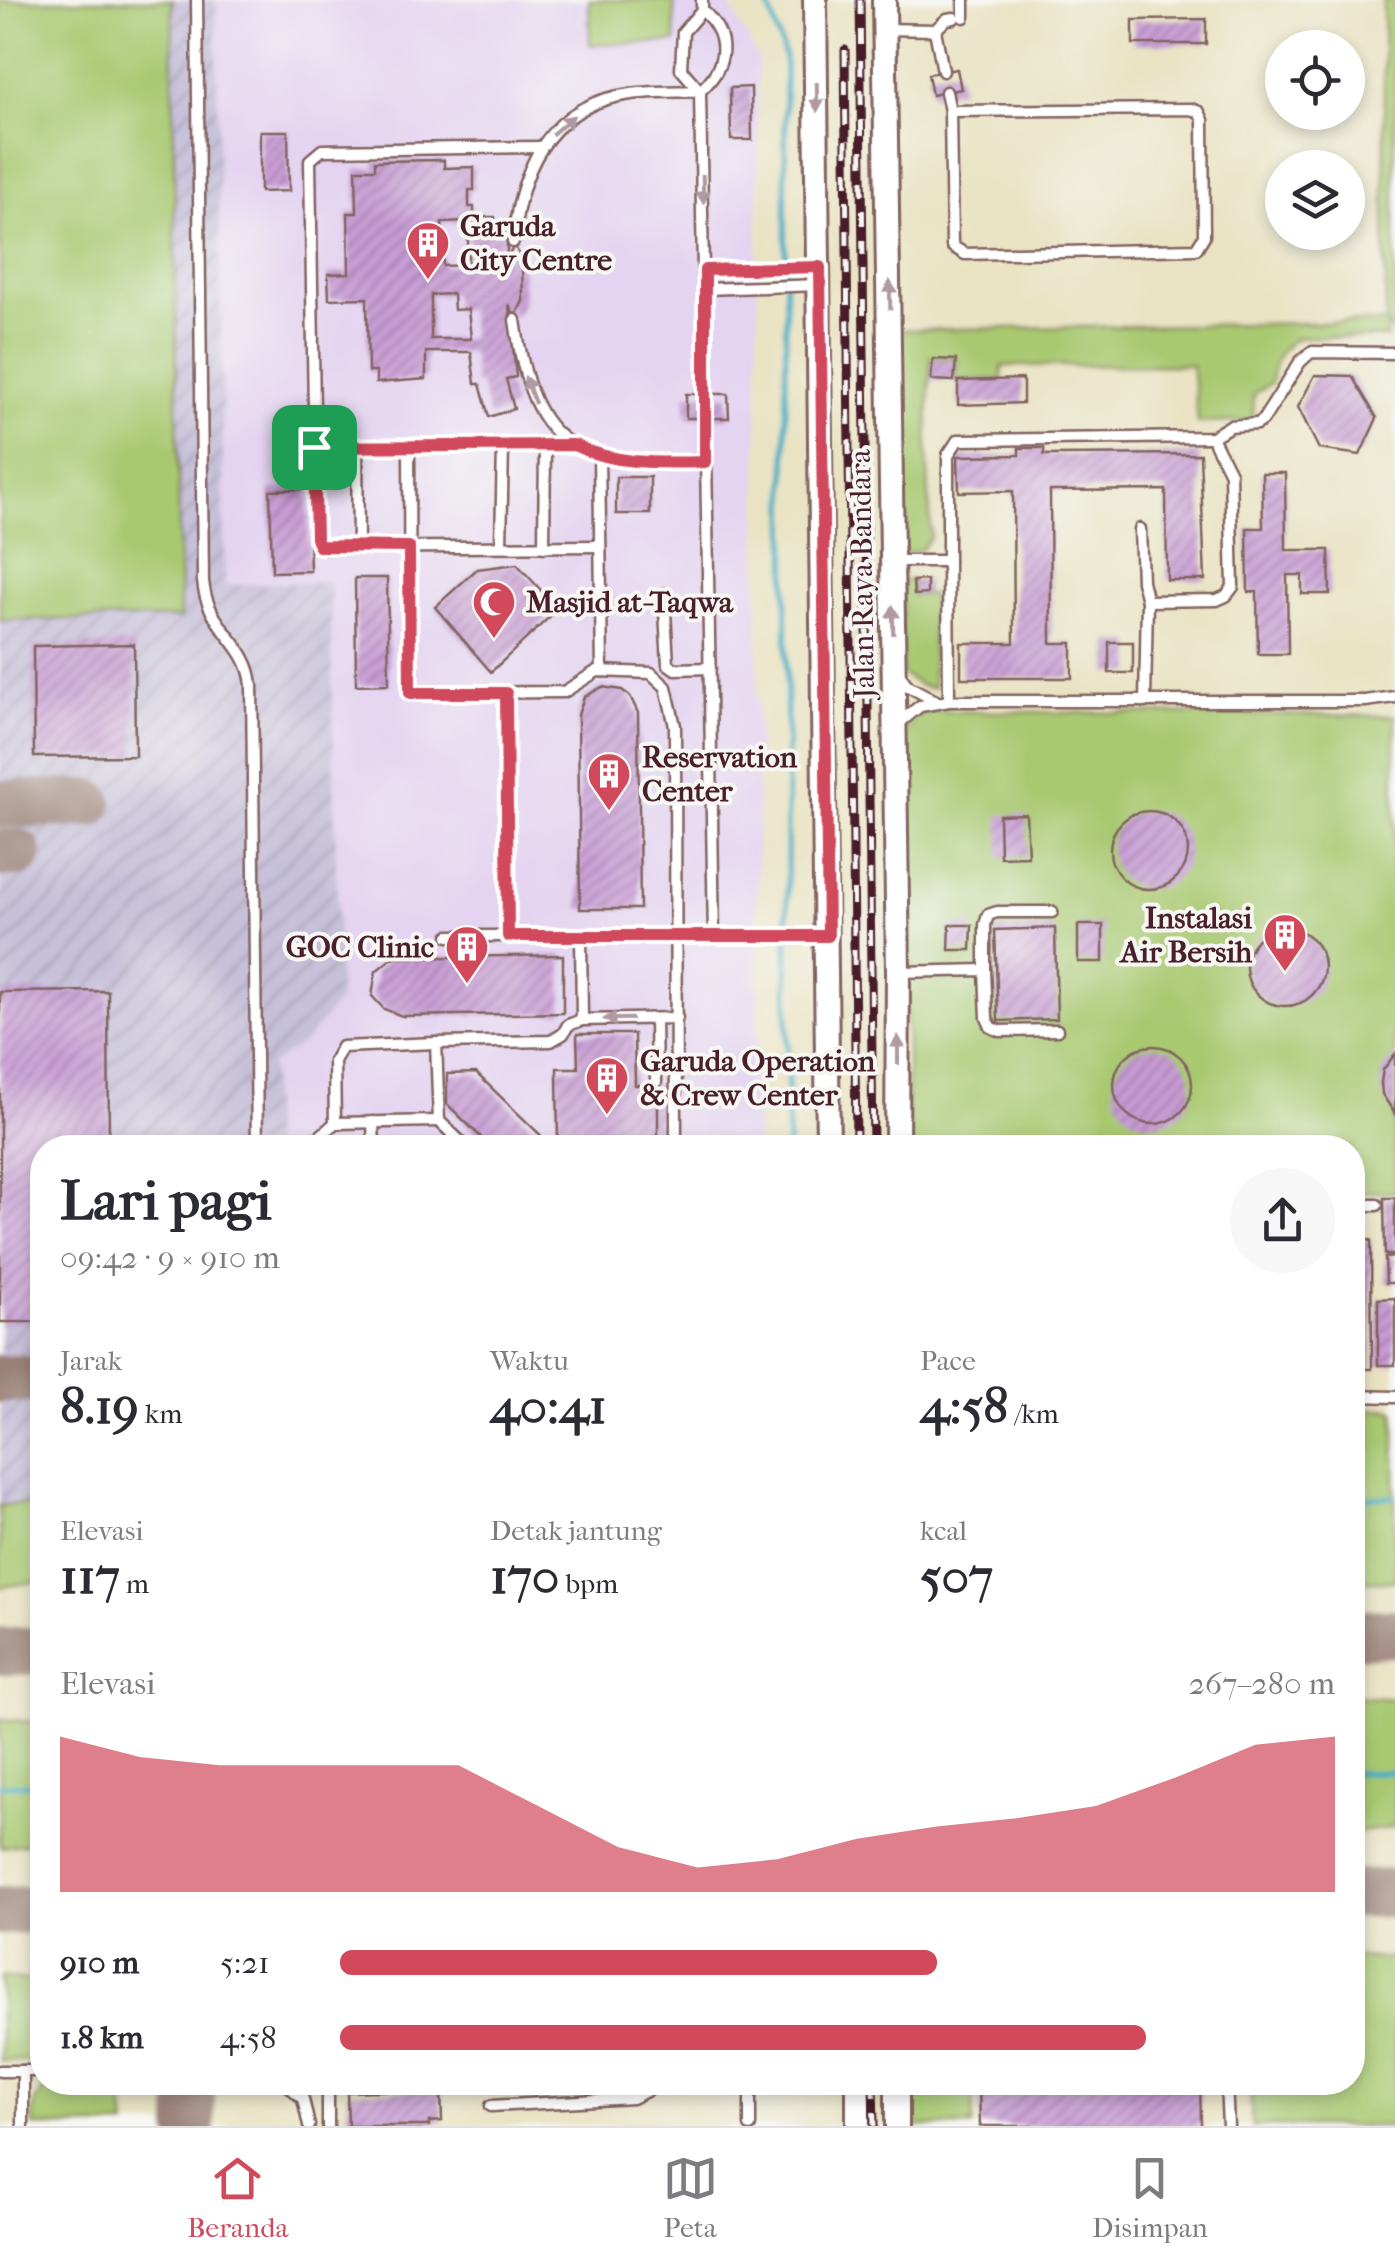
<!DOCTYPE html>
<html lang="id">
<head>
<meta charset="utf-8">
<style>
	body { margin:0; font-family:"IM FELL French Canon",serif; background:#f7f7f7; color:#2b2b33; height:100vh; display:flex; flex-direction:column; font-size:38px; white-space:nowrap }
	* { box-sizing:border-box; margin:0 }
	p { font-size:32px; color:#7c7c81 }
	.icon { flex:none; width:55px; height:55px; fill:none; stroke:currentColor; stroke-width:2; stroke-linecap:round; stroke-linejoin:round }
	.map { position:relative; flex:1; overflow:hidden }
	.panel { position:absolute; left:30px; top:1135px; width:1335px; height:960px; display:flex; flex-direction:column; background:#fff; border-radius:40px; box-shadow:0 5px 15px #0003 }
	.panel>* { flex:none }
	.fabs { position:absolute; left:1265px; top:30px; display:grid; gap:20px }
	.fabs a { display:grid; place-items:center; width:100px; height:100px; border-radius:50%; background:#fff; box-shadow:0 5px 15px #0003; font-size:50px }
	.pin { position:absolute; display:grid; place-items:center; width:85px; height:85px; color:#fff; margin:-42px; border-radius:20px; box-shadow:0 5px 15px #0006 }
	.round { display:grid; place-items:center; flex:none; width:105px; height:105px; border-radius:52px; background:#f7f7f7 }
	.overview { display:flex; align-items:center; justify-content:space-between; height:170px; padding:0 30px }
	h1 { font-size:55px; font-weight:700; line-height:75px }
	.metrics { display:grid; grid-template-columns:repeat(3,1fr); gap:15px; height:170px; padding:10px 30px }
	.metrics div { display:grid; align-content:center }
	.metrics b { font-size:50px; font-weight:700 }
	.metrics small { font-size:28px; font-weight:400 }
	.metrics p { font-size:28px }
	.chart { height:280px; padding:20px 30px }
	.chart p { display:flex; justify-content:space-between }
	.chart svg { width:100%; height:180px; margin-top:10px; fill:#d1495b; opacity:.7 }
	ul { padding:0 30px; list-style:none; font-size:32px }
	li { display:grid; grid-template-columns:160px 120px 1fr; align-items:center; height:75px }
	li i { height:25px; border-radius:12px; background:#d1495b }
	.tab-bar { display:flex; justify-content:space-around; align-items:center; height:140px; border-top:2px solid #e1e1e2; background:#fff; font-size:28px; color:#7c7c81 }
	.tab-bar a { display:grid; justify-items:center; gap:5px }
	.tab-bar .selected { color:#d1495b }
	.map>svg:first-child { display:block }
	.built { fill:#e4d3f1 }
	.industrial { fill:url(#industrial-furrows) }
	.green { fill:#a9c971; stroke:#7a744e; stroke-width:2.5 }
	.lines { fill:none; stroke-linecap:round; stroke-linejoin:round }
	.stream { stroke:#45adc5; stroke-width:5 }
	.taxiway { stroke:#9a8177; stroke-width:48 }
	.building { fill:url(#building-hatch); fill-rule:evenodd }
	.service-casing { stroke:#826460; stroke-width:15 }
	.tertiary-casing { stroke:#826460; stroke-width:28 }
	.service { stroke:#fff; stroke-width:10 }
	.tertiary { stroke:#fff; stroke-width:22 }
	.rail-casing { stroke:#4a1f2b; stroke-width:9 }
	.rail { stroke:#f6f6f2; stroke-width:5; stroke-dasharray:15; stroke-linecap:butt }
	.oneway { fill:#ae9aa0 }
	.route-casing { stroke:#fff; stroke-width:20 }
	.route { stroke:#d1495b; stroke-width:12 }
	.labels { text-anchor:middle; stroke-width:8; stroke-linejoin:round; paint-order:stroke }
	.poi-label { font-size:30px; font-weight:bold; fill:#4a1f2b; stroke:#f6f6f2; text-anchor:start }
	.street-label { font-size:30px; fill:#4a1f2b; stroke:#f6f6f2 }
</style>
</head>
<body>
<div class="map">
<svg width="1395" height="2126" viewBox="0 0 1395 2126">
	<defs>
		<pattern id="industrial-furrows" width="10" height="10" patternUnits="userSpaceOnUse" patternTransform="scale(2.5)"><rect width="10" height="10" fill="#c6c0d9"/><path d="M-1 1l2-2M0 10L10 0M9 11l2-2" fill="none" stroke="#aca5ba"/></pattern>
		<pattern id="building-hatch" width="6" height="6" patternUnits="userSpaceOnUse" patternTransform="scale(2.5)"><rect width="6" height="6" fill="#c79bd4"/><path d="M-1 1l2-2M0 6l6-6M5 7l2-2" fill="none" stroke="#a47eac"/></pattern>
	</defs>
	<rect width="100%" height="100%" fill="#f6f6f2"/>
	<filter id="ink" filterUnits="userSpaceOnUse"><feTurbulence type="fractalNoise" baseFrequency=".01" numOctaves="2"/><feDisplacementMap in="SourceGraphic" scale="20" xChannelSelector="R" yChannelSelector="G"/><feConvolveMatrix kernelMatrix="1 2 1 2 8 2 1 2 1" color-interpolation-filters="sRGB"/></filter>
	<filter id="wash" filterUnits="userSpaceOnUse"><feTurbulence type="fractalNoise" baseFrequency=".0048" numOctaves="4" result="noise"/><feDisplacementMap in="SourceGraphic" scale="40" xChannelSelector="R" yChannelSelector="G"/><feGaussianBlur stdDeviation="2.25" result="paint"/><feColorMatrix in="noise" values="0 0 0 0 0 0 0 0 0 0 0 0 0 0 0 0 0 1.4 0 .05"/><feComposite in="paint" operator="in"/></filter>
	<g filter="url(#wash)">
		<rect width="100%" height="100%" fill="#e9e3c3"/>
		<path class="built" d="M216 0H727L758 58 757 1147H271V1064L307 1040 329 582 225 586Z"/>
		<path class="industrial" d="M0 0H216L225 585 330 582 339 999 307 1040 271 1064V1147L42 1148V1504L0 1505Z"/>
		<g class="green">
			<path d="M0 0H172L180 618 0 620Z"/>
			<path d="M589 0H674L675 42 590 45Z"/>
			<path d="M1383 0H1395V334L1387 324V338L1299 337C1280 346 1273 362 1271 383L1254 394 1253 421 1198 423 1192 365 1002 366V379L956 380 957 358H931L927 451 931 537 921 550 900 554 899 330 1386 322Z"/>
			<path d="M902 580H912V595H932L933 688 921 686 902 674Z"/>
			<path d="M932 711 1395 716V1192H1353L1352 1148 908 1147 904 730 918 715Z"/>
			<path d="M1387 1409 1395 1411V1581H1353V1410Z"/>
			<path d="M42 1504V1581L0 1587V1505Z"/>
			<path d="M1352 1696 1395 1699V1827L1353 1833Z"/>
			<path d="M0 1719 42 1723V1842L0 1847Z"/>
			<path d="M1353 1957 1395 1959V2126H1252L1250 2083 1352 2082Z"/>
			<path d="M0 1977 42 1982V2060L0 2061Z"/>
			<path d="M59 2083H121L126 2126H33C32 2105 36 2088 59 2083Z"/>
			<path d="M902 2083H974L972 2126H901Z"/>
		</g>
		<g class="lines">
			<g class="stream">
				<path d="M767 0 785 57 788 1148"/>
				<path d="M1352 1498 1395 1497"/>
				<path d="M1352 1773 1395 1772"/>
				<path d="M0 1785 42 1784"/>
			</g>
			<g class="taxiway">
				<path d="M0 804 89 803"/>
				<path d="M0 853H18"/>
				<path d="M0 1379H42"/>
				<path d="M1352 1634 1395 1633"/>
				<path d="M0 1651H42"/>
				<path d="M1352 1894 1395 1893"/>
				<path d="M0 1911 42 1910"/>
				<path d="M191 2082V2126"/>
			</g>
		</g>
		<g id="blocks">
			<g class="building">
				<path d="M1206 19V44H1133V20Z"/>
				<path d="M957 69 961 89 932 95 928 74Z"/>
				<path d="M751 87 752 140H731L730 88Z"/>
				<path d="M260 131H288L289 191 260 192Z"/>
				<path d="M444 160V168L474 167V190H469V207H474V217H495V233H507V261L514 244 522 261 523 301 515 318 509 304 516 377 506 379 514 409 489 417 480 384H475L471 352H426V379L376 383V372H368L367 298 329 299 328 274 349 273 348 213H357L356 169H375V161ZM468 222V265L443 266 442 223ZM453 294 454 310 468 309 471 339H431V295Z"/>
				<path d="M933 359 956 360 954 381 931 380Z"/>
				<path d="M1315 375 1352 376 1377 418 1360 455 1319 449 1298 407Z"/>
				<path d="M1023 379V403L958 405V381Z"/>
				<path d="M686 394H728L729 418H686Z"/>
				<path d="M1019 448H1044V455L1200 454 1205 580H1167L1166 490 1050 491 1051 643H1072V678H961V643H1014L1013 491 959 492 958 456 1019 455Z"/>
				<path d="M1262 473H1285L1286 550H1329L1330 594H1302V575H1287L1288 654H1258L1257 592H1248L1247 528H1263Z"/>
				<rect x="616" y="477" width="34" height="37"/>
				<path d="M308 489 310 571 272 572 270 490Z"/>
				<path d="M517 564 558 609 491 672 435 607 477 569Z"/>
				<path d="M355 578H387L389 684 356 685Z"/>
				<path d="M927 580V594L914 595 913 581Z"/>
				<rect x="1109" y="642" width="24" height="31"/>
				<path d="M134 644 135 756 34 757 33 646Z"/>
				<path d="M602 687 622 690 630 696 638 713 640 909H580L578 715 584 697Z"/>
				<circle cx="1149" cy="850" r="39"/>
				<path d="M1026 814 1028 856 1000 857 999 815Z"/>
				<path d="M950 925H972L971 950H949Z"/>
				<rect x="1078" y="925" width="25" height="37"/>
				<path d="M1055 928 1057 1019 998 1021 995 930Z"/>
				<circle cx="1285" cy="967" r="39"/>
				<path d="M563 955V1013L402 1016 384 1009 372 996 376 971 392 958Z"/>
				<path d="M108 991 109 1148H42V1322H0V992Z"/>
				<path d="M577 1034H634L635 1085H658V1148H558L557 1068H578Z"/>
				<circle cx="1153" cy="1085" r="39"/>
				<path d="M1395 1054V1114L1382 1094 1381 1082 1383 1070Z"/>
				<path d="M476 1073 554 1148H492L447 1104V1074Z"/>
				<path d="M1384 1198H1395V1255H1385Z"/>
				<path d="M1371 1240 1372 1369H1352V1241Z"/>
				<path d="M1395 1257V1283H1386L1385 1258Z"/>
				<path d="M1395 1298V1365H1378V1299Z"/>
				<path d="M979 2082H1200L1201 2126H980Z"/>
				<path d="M441 2089 442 2121 429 2122V2126H348L347 2092Z"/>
			</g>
		</g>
	</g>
	<g filter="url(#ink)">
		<use href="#blocks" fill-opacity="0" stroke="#826460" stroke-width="2.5"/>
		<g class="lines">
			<g class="service-casing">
				<g id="service">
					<path d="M197 0 203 581C207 630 248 641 252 685L257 1148"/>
					<path d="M702 0V10L683 32 681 69 700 91 714 938"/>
					<path d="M964 0V17"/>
					<path d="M885 29 935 30 947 19 954 18"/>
					<path d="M935 30 943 71"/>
					<path d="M946 92 950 111"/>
					<path d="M1191 109 1199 112 1203 120 1204 236 1196 249 965 254 952 246 950 111Z"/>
					<path d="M541 147 322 150 310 160 316 538 319 546 326 548 600 546"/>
					<path d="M513 242C520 169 549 104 631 94 654 91 677 92 700 91 728 66 731 36 702 10"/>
					<path d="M705 270 819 267"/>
					<path d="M706 289 819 285"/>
					<path d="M515 320C534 456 577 464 705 462"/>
					<path d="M314 447 568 445"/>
					<path d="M357 447 358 547"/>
					<path d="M409 447 410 693 564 692 597 671 651 673 666 687 675 726 676 1148"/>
					<path d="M599 455 602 671"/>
					<path d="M1140 529 1142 581 1147 601 1145 702"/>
					<path d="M501 546 503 446"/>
					<path d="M544 547 545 445"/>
					<path d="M892 561H948L949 701H1365L1395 697"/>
					<path d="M948 561V455L958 440 1212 437 1230 426 1257 424 1263 420 1300 362 1311 352 1395 353"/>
					<path d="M664 594 668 664 675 669 710 668"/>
					<path d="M1147 601 1217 600 1226 596 1233 587 1230 473 1212 437"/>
					<path d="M898 673 908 686 936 701"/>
					<path d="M507 693 508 936"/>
					<path d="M899 723 920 706 949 701"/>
					<path d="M449 936H827"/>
					<path d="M985 970V925L988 915 997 912H1052"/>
					<path d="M898 972 985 970 987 1018 991 1027 1000 1031 1057 1030"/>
					<path d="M655 1019 656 1082"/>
					<path d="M582 1020 677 1018"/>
					<path d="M436 1043 342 1047 334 1061 335 1123 439 1121"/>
					<path d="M373 1122 374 1148"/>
					<path d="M287 1141 317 1139 335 1123"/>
					<path d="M467 1148 439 1121 436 1043 551 1041 563 1034 568 1025 582 1020 581 936"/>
					<path d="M1352 1205H1377"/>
					<path d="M1352 1396 1395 1397"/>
					<path d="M0 2071H42"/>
					<path d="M23 2071V2126"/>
					<path d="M285 2082 303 2099 309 2126"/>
					<path d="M750 2082V2126"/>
					<path d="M1226 2082 1228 2126"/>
					<path d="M491 2106 632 2098 648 2090 653 2082"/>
					<path d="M328 2126V2095L333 2082"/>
				</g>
			</g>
			<g class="tertiary-casing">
				<g id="tertiary">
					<path d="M815 0 828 1148"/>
					<path d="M884 0 898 972 897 1148"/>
					<path d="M858 2082V2126"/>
					<path d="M897 2126V2082"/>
				</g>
			</g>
			<use href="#service" class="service"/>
			<use href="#tertiary" class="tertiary"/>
			<g class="rail-casing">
				<g id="rail">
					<path d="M860 0 873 1148"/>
					<path d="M845 50 856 1148"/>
					<path d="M873 2082 874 2126"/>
				</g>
			</g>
			<use href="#rail" class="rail"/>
		</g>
		<defs><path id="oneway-solid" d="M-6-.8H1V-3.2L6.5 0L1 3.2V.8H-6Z" transform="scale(2.5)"/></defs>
		<g class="oneway">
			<use href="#oneway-solid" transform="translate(817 97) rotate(89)"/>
			<use href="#oneway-solid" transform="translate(563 125) rotate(-40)"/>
			<use href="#oneway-solid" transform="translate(703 189) rotate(89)"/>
			<use href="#oneway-solid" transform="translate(890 295) rotate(-91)"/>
			<use href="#oneway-solid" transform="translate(530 390) rotate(-111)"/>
			<use href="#oneway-solid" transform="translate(893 620) rotate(-91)"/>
			<use href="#oneway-solid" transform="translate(618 1019) rotate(179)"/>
			<use href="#oneway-solid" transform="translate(898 1050) rotate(-90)"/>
		</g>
	</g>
	<g class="lines" filter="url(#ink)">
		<g class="route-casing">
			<path id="route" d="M820 267 828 936H508L506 693H410L409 547 319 546 316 538 314 447 574 445C615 465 660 463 705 462V270Z"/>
		</g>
		<use href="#route" class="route"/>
	</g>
	<defs>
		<g id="building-pin" transform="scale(2.25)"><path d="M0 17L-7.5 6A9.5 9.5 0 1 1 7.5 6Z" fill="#d1495b" stroke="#f6f6f2"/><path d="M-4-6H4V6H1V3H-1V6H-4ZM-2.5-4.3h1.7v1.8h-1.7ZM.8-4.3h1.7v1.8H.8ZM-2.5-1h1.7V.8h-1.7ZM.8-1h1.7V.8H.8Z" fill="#fff"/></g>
		<g id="mosque-pin" transform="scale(2.25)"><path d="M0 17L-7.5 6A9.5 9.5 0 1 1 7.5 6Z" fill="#d1495b" stroke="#f6f6f2"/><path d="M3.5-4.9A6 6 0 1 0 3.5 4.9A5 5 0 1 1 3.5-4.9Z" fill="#fff"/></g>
	</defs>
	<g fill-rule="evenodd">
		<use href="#building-pin" x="428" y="243"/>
		<use href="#mosque-pin" x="494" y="602"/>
		<use href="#building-pin" x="609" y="774"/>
		<use href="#building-pin" x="1285" y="935"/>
		<use href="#building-pin" x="467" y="947"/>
		<use href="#building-pin" x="607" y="1078"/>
	</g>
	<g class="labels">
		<g class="poi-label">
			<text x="460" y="236">Garuda<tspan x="460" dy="34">City Centre</tspan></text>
			<text x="526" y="612">Masjid at-Taqwa</text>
			<text x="642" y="767">Reservation<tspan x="642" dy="34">Center</tspan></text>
			<text x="1252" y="928" text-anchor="end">Instalasi<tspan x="1252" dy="34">Air Bersih</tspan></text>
			<text x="434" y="957" text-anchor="end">GOC Clinic</text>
			<text x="640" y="1071">Garuda Operation<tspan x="640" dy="34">&amp; Crew Center</tspan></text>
		</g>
		<g class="street-label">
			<text transform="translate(862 574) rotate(-91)" y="10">Jalan Raya Bandara</text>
		</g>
	</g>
</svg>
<div class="fabs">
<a><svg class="icon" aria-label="locate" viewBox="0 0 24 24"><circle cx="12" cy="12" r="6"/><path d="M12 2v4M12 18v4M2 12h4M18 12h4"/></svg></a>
<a><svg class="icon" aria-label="layers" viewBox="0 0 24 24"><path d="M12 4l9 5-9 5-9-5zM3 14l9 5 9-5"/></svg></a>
</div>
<div class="pin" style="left:314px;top:447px;background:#1e9e55"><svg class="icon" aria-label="arrive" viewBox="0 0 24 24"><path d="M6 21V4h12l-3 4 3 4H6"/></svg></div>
<section class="panel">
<div class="overview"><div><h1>Lari pagi</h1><p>09:42 · 9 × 910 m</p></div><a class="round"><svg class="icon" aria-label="share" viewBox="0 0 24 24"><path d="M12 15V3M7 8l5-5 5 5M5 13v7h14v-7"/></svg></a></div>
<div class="metrics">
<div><p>Jarak</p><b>8.19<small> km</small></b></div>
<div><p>Waktu</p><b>40:41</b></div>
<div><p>Pace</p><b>4:58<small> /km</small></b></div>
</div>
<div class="metrics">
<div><p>Elevasi</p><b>117<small> m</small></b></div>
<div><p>Detak jantung</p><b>170<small> bpm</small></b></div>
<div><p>kcal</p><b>507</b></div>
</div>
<div class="chart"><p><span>Elevasi</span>267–280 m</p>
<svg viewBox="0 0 160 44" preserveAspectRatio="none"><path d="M0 44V6L10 11L20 13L30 13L40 13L50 13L60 23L70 33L80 38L90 36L100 31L110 28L120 26L130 23L140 16L150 8L160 6V44z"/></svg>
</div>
<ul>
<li><b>910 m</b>5:21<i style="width:60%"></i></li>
<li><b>1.8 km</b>4:58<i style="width:81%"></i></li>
</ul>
</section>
</div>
<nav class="tab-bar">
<a class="selected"><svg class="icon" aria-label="home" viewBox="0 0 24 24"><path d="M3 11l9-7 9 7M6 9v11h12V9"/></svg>Beranda</a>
<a><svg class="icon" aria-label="map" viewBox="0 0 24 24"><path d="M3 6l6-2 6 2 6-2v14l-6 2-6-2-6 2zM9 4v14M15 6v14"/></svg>Peta</a>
<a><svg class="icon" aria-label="saved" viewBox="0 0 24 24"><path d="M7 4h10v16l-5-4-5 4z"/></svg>Disimpan</a>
</nav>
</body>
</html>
